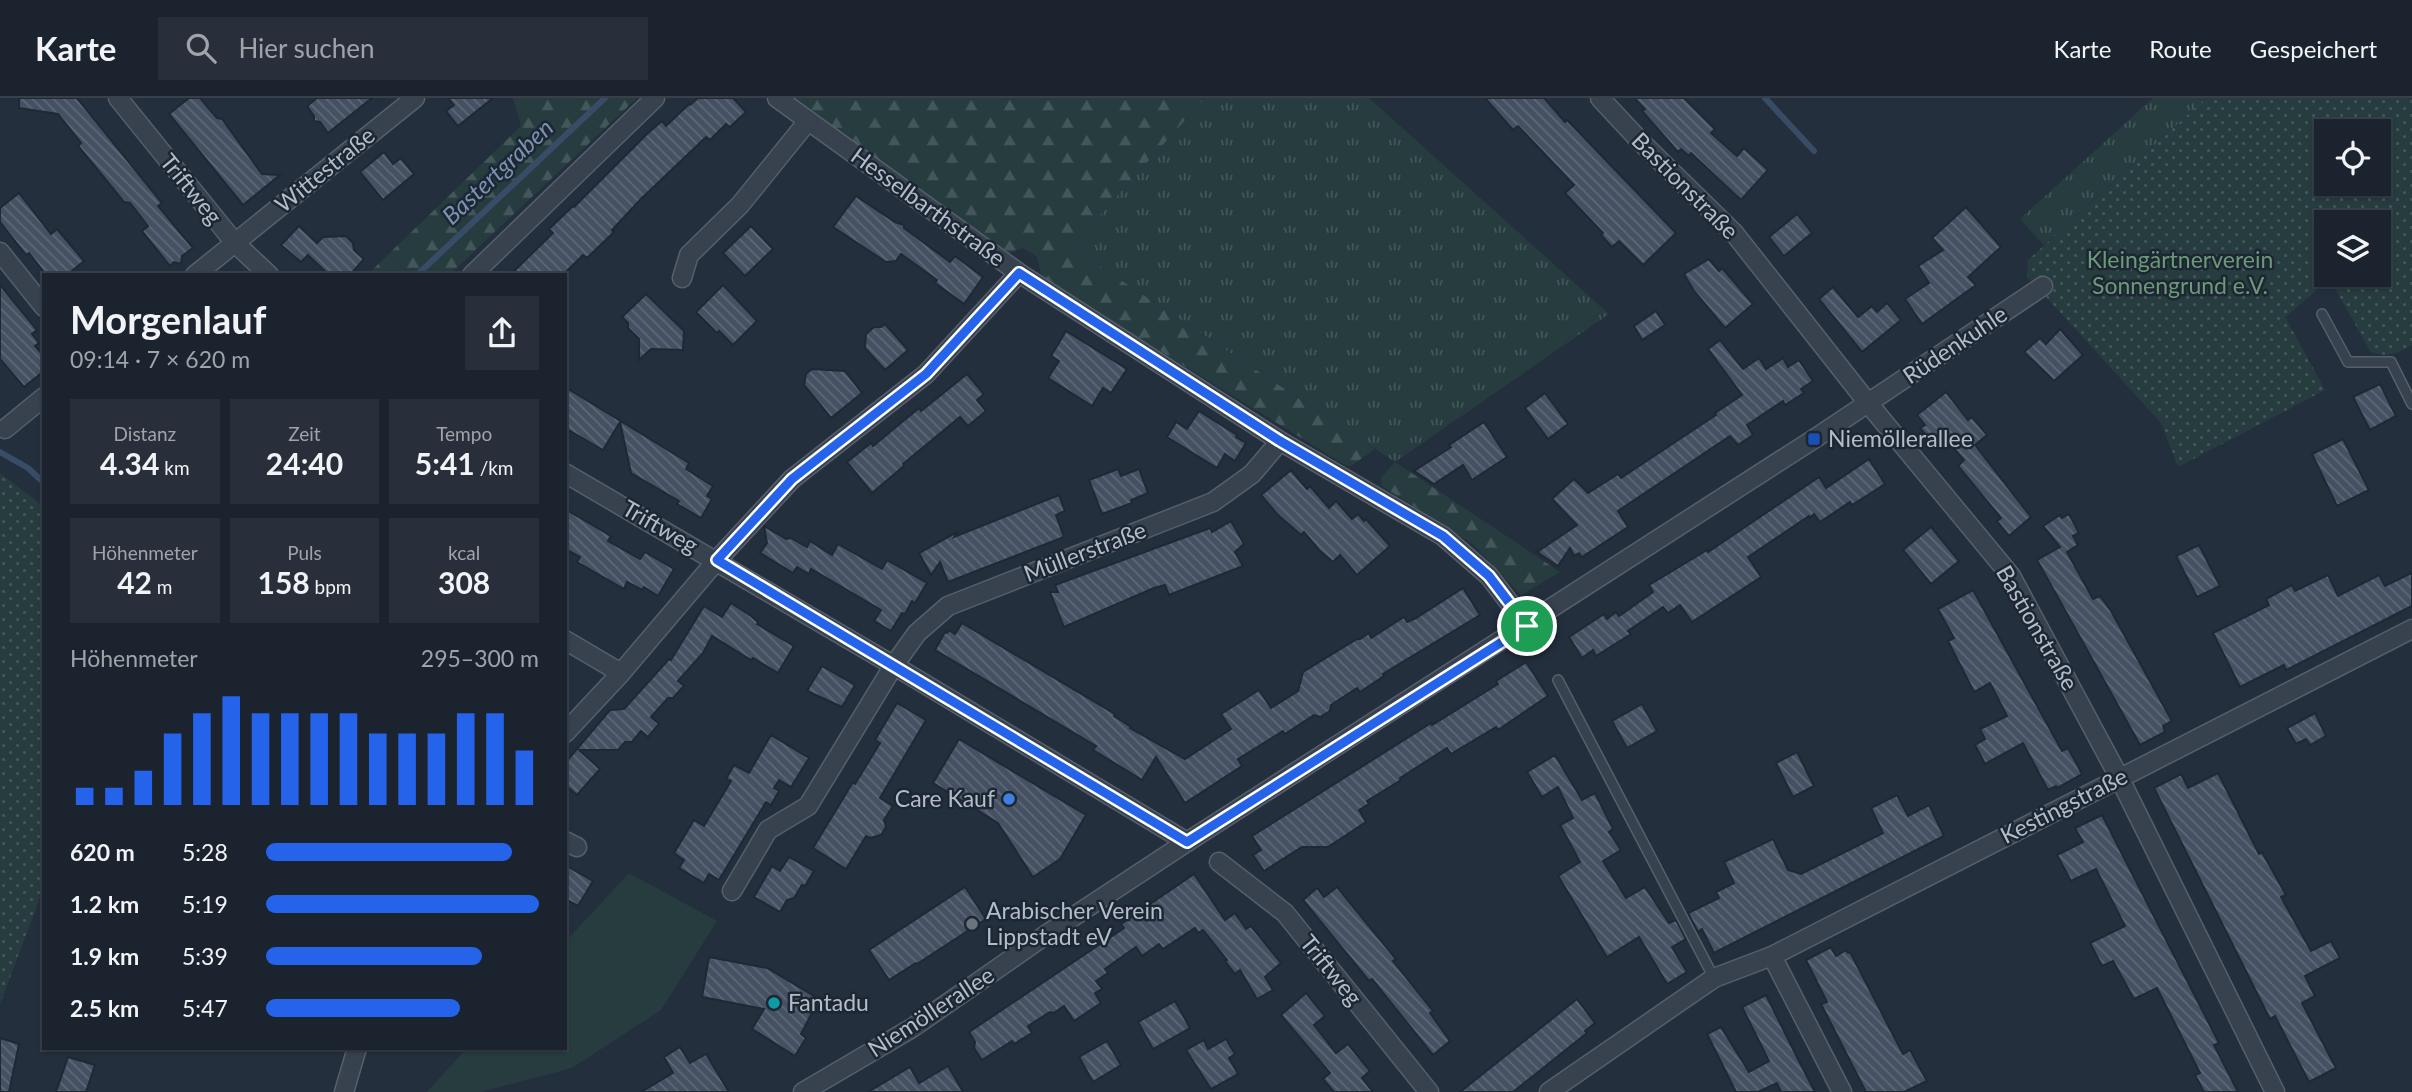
<!DOCTYPE html>
<html lang="de">
<head>
<meta charset="utf-8">
<style>
	body { margin:0; font-family:Lato,sans-serif; background:#282f3a; color:#f1f3f6; height:100vh; display:flex; flex-direction:column; font-size:26px; white-space:nowrap }
	* { box-sizing:border-box; margin:0 }
	p { font-size:23px; color:#a0a4aa }
	.icon { flex:none; width:38px; height:38px; fill:none; stroke:currentColor; stroke-width:2; stroke-linecap:round; stroke-linejoin:round }
	.map { position:relative; flex:1; overflow:hidden }
	.panel { position:absolute; left:42px; top:175px; width:525px; height:777px; display:flex; flex-direction:column; background:#1b232e; border-radius:0px; box-shadow:0 2px 5px #0004,0 0 0 2px #39404a }
	.panel>* { flex:none }
	.buttons { position:absolute; left:2314px; top:21px; display:grid; gap:14px }
	.buttons a { display:grid; place-items:center; width:77px; height:77px; border-radius:0px; background:#1b232e; box-shadow:0 2px 5px #0004,0 0 0 2px #39404a; font-size:35px }
	.pin { position:absolute; display:grid; place-items:center; width:60px; height:60px; color:#fff; margin:-30px; border:4px solid #fff; border-radius:50%; box-shadow:0 2px 7px #0007 }
	.round { display:grid; place-items:center; flex:none; width:74px; height:74px; border-radius:0px; background:#282f3a }
	.summary { display:flex; align-items:center; justify-content:space-between; height:119px; padding:0 28px }
	h1 { font-size:38px; font-weight:700; line-height:52px }
	.metrics { display:grid; grid-template-columns:repeat(3,1fr); gap:10px; height:119px; padding:7px 28px }
	.metrics div { display:grid; align-content:center; border-radius:0px; background:#282f3a; text-align:center }
	.metrics b { font-size:30px; font-weight:700 }
	.metrics small { font-size:19px; font-weight:400 }
	.metrics p { font-size:19px }
	.chart { height:196px; padding:14px 28px }
	.chart p { display:flex; justify-content:space-between }
	.chart svg { width:100%; height:126px; margin-top:7px; stroke:#2563eb; stroke-width:6 }
	ul { padding:0 28px; list-style:none; font-size:23px }
	li { display:grid; grid-template-columns:112px 84px 1fr; align-items:center; height:52px }
	li i { height:18px; border-radius:9px; background:#2563eb }
	header { display:flex; align-items:center; gap:42px; box-sizing:border-box; height:98px; padding:0 35px; background:#1b232e; border-bottom:2px solid #39404a }
	header strong { font-size:33px }
	nav { display:flex; gap:38px; margin-inline-start:auto; font-size:24px }
	.search { width:490px; height:63px; background:#282f3a; display:flex; align-items:center; gap:18px; box-sizing:border-box; padding:0 24px; border-radius:0px; color:#a0a4aa; font-size:26px }
	.map>svg:first-child { display:block }
	.grass { fill:url(#grass-tufts) }
	.forest { fill:url(#forest-firs) }
	.park { fill:#263c3f }
	.garden { fill:url(#garden-dots); fill-rule:evenodd }
	.lines { fill:none; stroke-linecap:round; stroke-linejoin:round }
	.stream { stroke:#394c67; stroke-width:6 }
	.building { fill:url(#building-back-hatch); stroke:#1f2835; stroke-width:2 }
	.lane-casing { stroke:#565f6c; stroke-width:12 }
	.street-casing { stroke:#565f6c; stroke-width:21 }
	.lane { stroke:#38414e; stroke-width:9 }
	.street { stroke:#38414e; stroke-width:18 }
	.route-casing { stroke:#fff; stroke-width:14 }
	.route { stroke:#2563eb; stroke-width:9 }
	.transit-dot { fill:#1a4fb4; stroke:#1d2633; stroke-width:2.5 }
	.shop-dot { fill:#3f7fe0; stroke:#1d2633; stroke-width:2.5 }
	.worship-dot { fill:#6b7280; stroke:#1d2633; stroke-width:2.5 }
	.culture-dot { fill:#0f9aa8; stroke:#1d2633; stroke-width:2.5 }
	.labels { text-anchor:middle; stroke-width:5; stroke-linejoin:round; paint-order:stroke }
	.street-label { font-size:23px; fill:#b4bcc9; stroke:#1d2633 }
	.park-label { font-size:23px; fill:#6b9a76; stroke:#1d2633 }
	.poi-label { font-size:23px; fill:#b4bcc9; stroke:#1d2633; text-anchor:start }
	.water-label { font-size:24px; font-style:italic; fill:#7c92b1; stroke:#1d2633 }
</style>
</head>
<body>
<header>
<strong>Karte</strong>
<div class="search"><svg class="icon" aria-label="search" viewBox="0 0 24 24"><circle cx="10" cy="10" r="6"/><path d="M15 15l6 6"/></svg>Hier suchen</div>
<nav><a>Karte</a><a>Route</a><a>Gespeichert</a></nav>
</header>
<div class="map">
<svg width="2412" height="994" viewBox="0 0 2412 994">
	<defs>
		<pattern id="grass-tufts" width="24" height="20" patternUnits="userSpaceOnUse" patternTransform="scale(1.75)"><rect width="24" height="20" fill="#263c3f"/><path d="M3 7l-1-3M5 7V3M7 7l1-3M15 17l-1-3M17 17v-4M19 17l1-3" fill="none" stroke="#435659"/></pattern>
		<pattern id="forest-firs" width="22" height="20" patternUnits="userSpaceOnUse" patternTransform="scale(1.75)"><rect width="22" height="20" fill="#263c3f"/><path d="M5 1l3.5 6h-7zM16 11l3.5 6h-7z" fill="#435659"/></pattern>
		<pattern id="garden-dots" width="8" height="8" patternUnits="userSpaceOnUse" patternTransform="scale(1.75)"><rect width="8" height="8" fill="#263c3f"/><path d="M2 2h.1M6 6h.1" fill="none" stroke="#435659" stroke-width="1.8" stroke-linecap="round"/></pattern>
		<pattern id="building-back-hatch" width="6" height="6" patternUnits="userSpaceOnUse" patternTransform="scale(1.75)"><rect width="6" height="6" fill="#455162"/><path d="M-1 5l2 2M0 0l6 6M5-1l2 2" fill="none" stroke="#5d6877"/></pattern>
	</defs>
	<rect width="100%" height="100%" fill="#242f3e"/>
	<g class="grass">
		<path d="M1205 0H1369L1609 216 1395 364 1071 149Z"/>
		<path d="M2153 0H2206L2044 147 2020 121Z"/>
	</g>
	<g class="forest">
		<path d="M513 0H637L449 177H367L521 28Z"/>
		<path d="M791 0H1205L1071 149 1375 351 1351 368 1345 367 1042 180 1037 159 1023 150 1007 156Z"/>
		<path d="M1395 364 1560 474 1521 497 1473 446 1382 388 1381 380Z"/>
	</g>
	<path class="park" d="M629 775 717 823 661 912 572 970 481 994H427L467 950H565V844Z"/>
	<g class="garden">
		<path d="M2206 0H2412V247C2397 255 2386 261 2370 253L2330 181 2285 219 2325 292 2178 369 2161 325 2027 178 2028 162ZM2326 33H2378V86H2326ZM2326 124H2378V177H2326Z"/>
		<path d="M0 375 44 409V789L0 906Z"/>
	</g>
	<g class="lines">
		<g class="stream">
			<path d="M1765 0 1814 53"/>
			<path d="M417 177 605 0"/>
			<path d="M0 354 28 370 44 385"/>
		</g>
	</g>
	<g class="building">
		<path d="M19 0H77L162 105 158 108 193 150 182 158 181 166 174 164 170 168 142 133 148 128 130 105 124 104 88 60 78 48 81 45 58 16 19 10Z"/>
		<path d="M189 0H200L217 20 222 21 262 76 280 77 243 107 169 16Z"/>
		<path d="M317 0H372L328 35 320 24 314 23V18L307 8Z"/>
		<path d="M448 0H493L458 28 446 13 454 7Z"/>
		<path d="M698 0H733L746 14 730 29 726 26 710 42 706 39 641 101 612 132 614 134 587 160 583 157 563 177H510L553 135 549 131 573 108 574 109 648 35 662 23 666 28 689 6 690 7Z"/>
		<path d="M1485 0H1544L1565 24 1567 22 1676 135 1643 167 1619 143 1612 149 1601 137 1603 135 1565 95 1574 87 1518 28 1513 32Z"/>
		<path d="M1634 0H1684L1715 31 1711 35 1737 58 1744 50 1768 72 1741 102 1691 55 1689 58 1681 51 1678 54 1642 13 1645 11Z"/>
		<path d="M384 54 393 66 401 60 414 76 383 102 360 74Z"/>
		<path d="M19 95 51 136 57 131 84 163 67 177H46L29 155 26 157 0 124V110Z"/>
		<path d="M856 98 895 124 904 127V130L950 164 955 158 983 179 964 206 935 185 937 182 901 156 896 163 886 164 833 129Z"/>
		<path d="M1966 109 2001 149 1968 179 1976 187 1922 226 1905 201 1929 185 1918 168 1943 152 1932 140Z"/>
		<path d="M1797 116 1812 135 1784 158 1769 139Z"/>
		<path d="M299 128 317 145 323 139 346 138 353 145 354 152 364 161 350 177 328 176 308 157 301 164 281 147Z"/>
		<path d="M751 128 773 151 745 178 723 155Z"/>
		<path d="M1709 161 1719 173 1722 170 1753 206 1725 230 1694 193 1684 176Z"/>
		<path d="M0 187 37 232 32 236 39 245 35 248 44 258V273L24 289 0 261Z"/>
		<path d="M723 187 757 223 733 247 719 233 717 235 696 214Z"/>
		<path d="M1833 189 1858 219 1872 208 1877 214 1887 205 1901 222 1862 254 1819 201Z"/>
		<path d="M646 196 684 233 683 252 651 251 639 262V241L628 230V225L622 219Z"/>
		<path d="M1656 213 1665 227 1642 242 1634 228Z"/>
		<path d="M885 226 908 252 885 272 865 250 866 236 874 229H881Z"/>
		<path d="M2060 231 2083 257 2054 283 2024 254 2040 240 2046 246Z"/>
		<path d="M1066 233 1127 271 1111 295 1103 290 1092 308 1048 280 1059 263 1051 258Z"/>
		<path d="M1720 242 1743 271 1759 260 1766 271 1783 260 1788 269 1799 262 1813 283 1801 291 1804 295 1785 307 1783 303 1747 327 1753 337 1738 347 1730 338 1618 413 1628 429 1582 459 1579 455 1574 458 1570 450 1558 468 1537 454 1577 427 1552 401 1574 381 1588 395 1618 376 1621 380 1716 317 1715 315 1742 297 1708 251Z"/>
		<path d="M812 271 845 273 862 295 831 320 804 287 806 276Z"/>
		<path d="M967 276 984 296 977 302 986 313 968 328 960 319 903 366 904 368 872 395 847 364 871 345 873 348 919 310 921 313Z"/>
		<path d="M2380 286 2396 318 2370 332 2353 299Z"/>
		<path d="M565 289 689 365 686 371 713 388 707 398 712 401 701 420 677 406 679 403 631 375 620 324 603 352 565 330Z"/>
		<path d="M1946 294 1968 322 1972 319 1987 337 1975 347 2031 419 2009 438 1997 423 2001 420 1958 368 1964 362 1941 336 1932 344 1920 330 1925 327 1917 317Z"/>
		<path d="M1545 295 1568 326 1548 341 1525 310Z"/>
		<path d="M1199 313 1237 337 1236 339 1246 345 1235 363 1225 356 1217 370 1167 339 1176 324 1187 331Z"/>
		<path d="M1484 324 1507 359 1472 382 1463 367 1434 386 1414 373 1451 349 1449 347Z"/>
		<path d="M2343 341 2369 392 2337 408 2312 356Z"/>
		<path d="M1869 361 1885 386 1852 407 1850 404 1820 424 1814 416 1810 420 1809 418 1748 459 1761 479 1692 524 1680 507 1668 515 1663 509 1628 533 1631 536 1596 558 1593 552 1582 560 1569 539 1604 516 1607 521 1616 514 1619 518 1653 494 1649 487 1707 452 1708 454 1819 379 1826 390Z"/>
		<path d="M1118 371 1121 378 1139 371 1148 395 1131 402 1132 405 1102 416 1089 382Z"/>
		<path d="M1291 372 1307 391 1310 388 1329 410 1336 403 1352 421 1358 416 1364 423 1366 421 1390 448 1357 477 1340 457 1333 464 1319 452 1304 434 1301 437 1278 417 1261 397Z"/>
		<path d="M1059 397 1065 413 1056 417 1064 439 948 484 940 464 931 477 919 455 957 434 954 439Z"/>
		<path d="M565 411 611 438 608 443 640 461 645 454 674 471 658 498 644 489 642 492 627 484 624 491 577 464 580 459 565 451Z"/>
		<path d="M2069 416 2079 435 2073 438 2078 447 2067 454 2093 501 2100 498 2111 513 2172 623 2163 628 2165 634 2140 647 2037 462 2060 449 2043 428 2060 417 2062 420Z"/>
		<path d="M1231 423 1244 446 1235 454 1243 468 1169 497 1165 487 1154 490 1064 529 1050 494H1058L1055 487 1210 430 1212 434Z"/>
		<path d="M764 428 786 441 791 440 807 449 810 443 832 457 838 446 882 471 887 462 927 485 915 505 912 503 905 516 902 515 891 533 874 523 881 512 811 471 809 476 797 469 793 475 760 455 767 445Z"/>
		<path d="M1931 429 1959 463 1931 486 1903 452Z"/>
		<path d="M2199 447 2220 488 2197 499 2176 458Z"/>
		<path d="M2412 475V508L2286 572 2284 567 2240 589 2213 535 2269 507 2266 501 2292 487 2295 493 2328 477 2338 498 2379 477 2385 488Z"/>
		<path d="M1463 490 1480 517 1383 576 1384 578 1360 594 1357 590 1331 607 1330 613 1320 619 1314 617 1285 636 1283 633 1238 661 1242 668 1185 705 1156 659 1142 682 1093 652 1096 648 935 552 945 534 947 535 949 532 955 536 962 525 1115 616 1114 618 1131 629 1130 630 1185 661 1231 631 1221 616 1259 592 1271 610 1298 593 1303 574 1357 541H1360L1369 535 1371 540 1404 519 1407 524 1416 520Z"/>
		<path d="M1973 492 2062 653 2068 650 2082 676 2057 690 2056 688 2048 692 2023 645 1985 666 1975 647 1985 641 1980 631 2007 618 1990 585 1974 594 1948 543 1954 540 1938 511Z"/>
		<path d="M731 505 751 518 758 524 757 526 794 548 778 575 753 560 751 562 712 538 703 555 678 583 684 588 673 600H668L651 619 659 626 648 639 641 633 632 644H625L618 652H579L600 671 577 697 565 687V665L610 612 624 611 669 561 671 562 704 508 722 519Z"/>
		<path d="M1526 564 1548 598 1498 632 1496 629 1451 656 1447 650 1400 680 1401 682 1367 703 1369 706 1359 712 1366 724 1328 749H1302L1264 773 1253 757 1261 752 1252 738 1431 625 1432 627 1498 586 1496 583Z"/>
		<path d="M822 568 855 587 842 609 807 593Z"/>
		<path d="M897 605 926 622 880 700 893 708 884 722 886 729 881 737 870 740 866 738 846 771 813 750 853 684 855 686 880 645 875 642Z"/>
		<path d="M1642 606 1657 633 1627 650 1612 623Z"/>
		<path d="M2315 615 2326 638 2310 647 2306 641 2296 646 2287 630Z"/>
		<path d="M771 637 809 660 791 689 779 682 774 690 779 693 771 707 766 704 719 782 709 776 704 785 679 770 684 762 674 755 694 722 704 728 731 683 726 681 734 667 749 675Z"/>
		<path d="M959 641 1086 717 1060 761 1033 779 998 725 933 685Z"/>
		<path d="M1797 654 1814 688 1793 699 1776 665Z"/>
		<path d="M1555 657 1582 702 1595 695 1613 731 1609 734 1621 752 1603 763 1626 800 1645 789 1669 825 1676 822 1686 841 1672 849 1687 874 1667 886 1639 839 1607 859 1558 778 1580 764 1560 727 1573 720 1558 689 1542 699 1527 674Z"/>
		<path d="M2218 675 2259 756 2262 754 2286 797 2281 799 2311 853 2331 843 2340 860 2305 878 2315 898 2302 905 2336 970 2309 984 2275 918 2270 921 2154 690 2181 676 2188 690Z"/>
		<path d="M1897 697 1908 718 1929 707 1944 738 1714 855 1702 831 1698 834 1688 815 1719 800 1716 794 1734 785 1724 764 1773 741 1788 772 1801 776 1883 735 1871 710Z"/>
		<path d="M2102 717 2219 945 2214 947 2238 994H2204L2195 977 2200 975 2157 890 2134 901 2113 863 2102 868 2090 845 2125 828 2096 771 2071 783 2057 757 2083 744 2075 730Z"/>
		<path d="M789 759 814 773 805 788 802 787 794 800 787 802 780 814 754 799 772 768 780 773Z"/>
		<path d="M565 767 593 783 578 808 565 801Z"/>
		<path d="M1194 776 1225 822 1235 815 1246 831 1251 828 1281 865 1265 879 1273 892 1257 901 1240 872 1235 876 1225 863 1227 862 1203 832 1198 835 1195 830 1163 851 1159 846 1142 858 1136 849 1105 871 1108 875 1096 883 1102 891 1095 895 1101 905 1074 923 1064 908 1054 915 1050 914 1028 928 1032 935 1014 946 1012 943 982 962 974 950 975 944 969 934 1124 830 1121 826Z"/>
		<path d="M965 789 986 821 917 866 916 865 889 882 869 852Z"/>
		<path d="M1337 789 1396 861 1393 863 1433 913 1430 915 1450 943 1433 957 1372 881 1369 883 1303 802 1317 790 1324 799Z"/>
		<path d="M1831 849 1836 858 1846 852 1848 855 1850 854 1903 956 1910 952 1927 983 1904 994H1866L1821 906 1827 904 1806 862Z"/>
		<path d="M709 859 767 870 819 901 801 936 806 940 795 958 752 931 764 911 702 899Z"/>
		<path d="M1306 895 1325 918 1314 927 1336 955 1348 946 1370 973 1362 980 1373 994H1334L1323 981 1330 975 1281 917Z"/>
		<path d="M1766 897 1798 961 1815 994H1781L1777 985 1758 994H1736L1707 936 1721 929 1749 974 1769 963 1742 909Z"/>
		<path d="M1577 901 1595 925 1585 933 1587 935 1513 994H1460Z"/>
		<path d="M1175 903 1190 930 1153 951 1138 924Z"/>
		<path d="M0 940 19 946 9 994H0Z"/>
		<path d="M1226 941 1235 956 1229 960 1238 976 1211 991 1186 952 1204 942 1208 951Z"/>
		<path d="M1107 943 1121 967 1093 984 1079 959Z"/>
		<path d="M680 949 690 965 706 956 729 994H641L673 975 664 959Z"/>
		<path d="M68 959 95 967 86 994H56Z"/>
		<path d="M948 968 963 994H868L910 969 919 985Z"/>
	</g>
	<g class="lines">
		<g class="lane-casing">
			<g id="lane">
				<path d="M2322 216 2348 264H2391L2412 306"/>
				<path d="M1558 582 1714 880"/>
			</g>
		</g>
		<g class="street-casing">
			<g id="street">
				<path d="M118 0 235 145 269 177"/>
				<path d="M777 0 1019 175 1280 343 1443 438 1489 478 1527 528"/>
				<path d="M1600 0 1641 44 1734 135 1868 305 2011 478 2119 679 2275 994"/>
				<path d="M0 154 44 209"/>
				<path d="M195 177 415 0"/>
				<path d="M472 177 655 0"/>
				<path d="M682 180 689 157 740 107 808 23"/>
				<path d="M5 331 44 299"/>
				<path d="M565 375 908 576 1187 744"/>
				<path d="M565 542 621 575"/>
				<path d="M565 635 621 575 717 462 792 381 926 276 1019 175"/>
				<path d="M565 743 577 749"/>
				<path d="M1219 764 1285 815 1429 994"/>
				<path d="M732 793 768 732 808 708 894 567 917 535 948 508 1213 404 1252 376 1280 343"/>
				<path d="M1772 858 1842 994"/>
				<path d="M344 994 357 950"/>
				<path d="M803 994 912 930 1047 836 1187 744 1814 341 2043 188"/>
				<path d="M1549 994 1714 880 1772 858 2412 531"/>
			</g>
		</g>
		<use href="#lane" class="lane"/>
		<use href="#street" class="street"/>
	</g>
	<g class="lines">
		<g class="route-casing">
			<path id="route" d="M1019 175 1280 343 1443 438 1489 478 1527 528 1187 744 717 462 792 381 926 276Z"/>
		</g>
		<use href="#route" class="route"/>
	</g>
	<rect class="transit-dot" x="1807" y="334" width="14" height="14" rx="3.5"/>
	<circle class="shop-dot" cx="1009" cy="701" r="7"/>
	<circle class="worship-dot" cx="972" cy="826" r="7"/>
	<circle class="culture-dot" cx="774" cy="905" r="7"/>
	<g class="labels">
		<g class="street-label">
			<text transform="translate(325 72) rotate(-39)" y="8">Wittestraße</text>
			<text transform="translate(1685 88) rotate(45)" y="8">Bastionstraße</text>
			<text transform="translate(191 91) rotate(51)" y="8">Triftweg</text>
			<text transform="translate(928 109) rotate(36)" y="8">Hesselbarthstraße</text>
			<text transform="translate(1955 247) rotate(-34)" y="8">Rüdenkuhle</text>
			<text transform="translate(660 429) rotate(30)" y="8">Triftweg</text>
			<text transform="translate(1085 454) rotate(-21)" y="8">Müllerstraße</text>
			<text transform="translate(2037 530) rotate(60)" y="8">Bastionstraße</text>
			<text transform="translate(2064 708) rotate(-27)" y="8">Kestingstraße</text>
			<text transform="translate(1331 872) rotate(51)" y="8">Triftweg</text>
			<text transform="translate(931 914) rotate(-33)" y="8">Niemöllerallee</text>
		</g>
		<g class="park-label">
			<text x="2180" y="170">Kleingärtnerverein<tspan x="2180" dy="26">Sonnengrund e.V.</tspan></text>
		</g>
		<g class="poi-label">
			<text x="1828" y="349">Niemöllerallee</text>
			<text x="995" y="709" text-anchor="end">Care Kauf</text>
			<text x="986" y="821">Arabischer Verein<tspan x="986" dy="26">Lippstadt eV</tspan></text>
			<text x="788" y="913">Fantadu</text>
		</g>
		<g class="water-label">
			<text transform="translate(498 74) rotate(-43)" y="8">Bastertgraben</text>
		</g>
	</g>
</svg>
<div class="buttons">
<a><svg class="icon" aria-label="locate" viewBox="0 0 24 24"><circle cx="12" cy="12" r="6"/><path d="M12 2v4M12 18v4M2 12h4M18 12h4"/></svg></a>
<a><svg class="icon" aria-label="layers" viewBox="0 0 24 24"><path d="M12 4l9 5-9 5-9-5zM3 14l9 5 9-5"/></svg></a>
</div>
<div class="pin" style="left:1527px;top:528px;background:#1e9e55"><svg class="icon" aria-label="arrive" viewBox="0 0 24 24"><path d="M6 21V4h12l-3 4 3 4H6"/></svg></div>
<section class="panel">
<div class="summary"><div><h1>Morgenlauf</h1><p>09:14 · 7 × 620 m</p></div><a class="round"><svg class="icon" aria-label="share" viewBox="0 0 24 24"><path d="M12 15V3M7 8l5-5 5 5M5 13v7h14v-7"/></svg></a></div>
<div class="metrics">
<div><p>Distanz</p><b>4.34<small> km</small></b></div>
<div><p>Zeit</p><b>24:40</b></div>
<div><p>Tempo</p><b>5:41<small> /km</small></b></div>
</div>
<div class="metrics">
<div><p>Höhenmeter</p><b>42<small> m</small></b></div>
<div><p>Puls</p><b>158<small> bpm</small></b></div>
<div><p>kcal</p><b>308</b></div>
</div>
<div class="chart"><p><span>Höhenmeter</span>295–300 m</p>
<svg viewBox="0 0 160 44" preserveAspectRatio="none"><path d="M5 44V38M15 44V38M25 44V32M35 44V19M45 44V12M55 44V6M65 44V12M75 44V12M85 44V12M95 44V12M105 44V19M115 44V19M125 44V19M135 44V12M145 44V12M155 44V25"/></svg>
</div>
<ul>
<li><b>620 m</b>5:28<i style="width:90%"></i></li>
<li><b>1.2 km</b>5:19<i style="width:100%"></i></li>
<li><b>1.9 km</b>5:39<i style="width:79%"></i></li>
<li><b>2.5 km</b>5:47<i style="width:71%"></i></li>
</ul>
</section>
</div>
</body>
</html>
